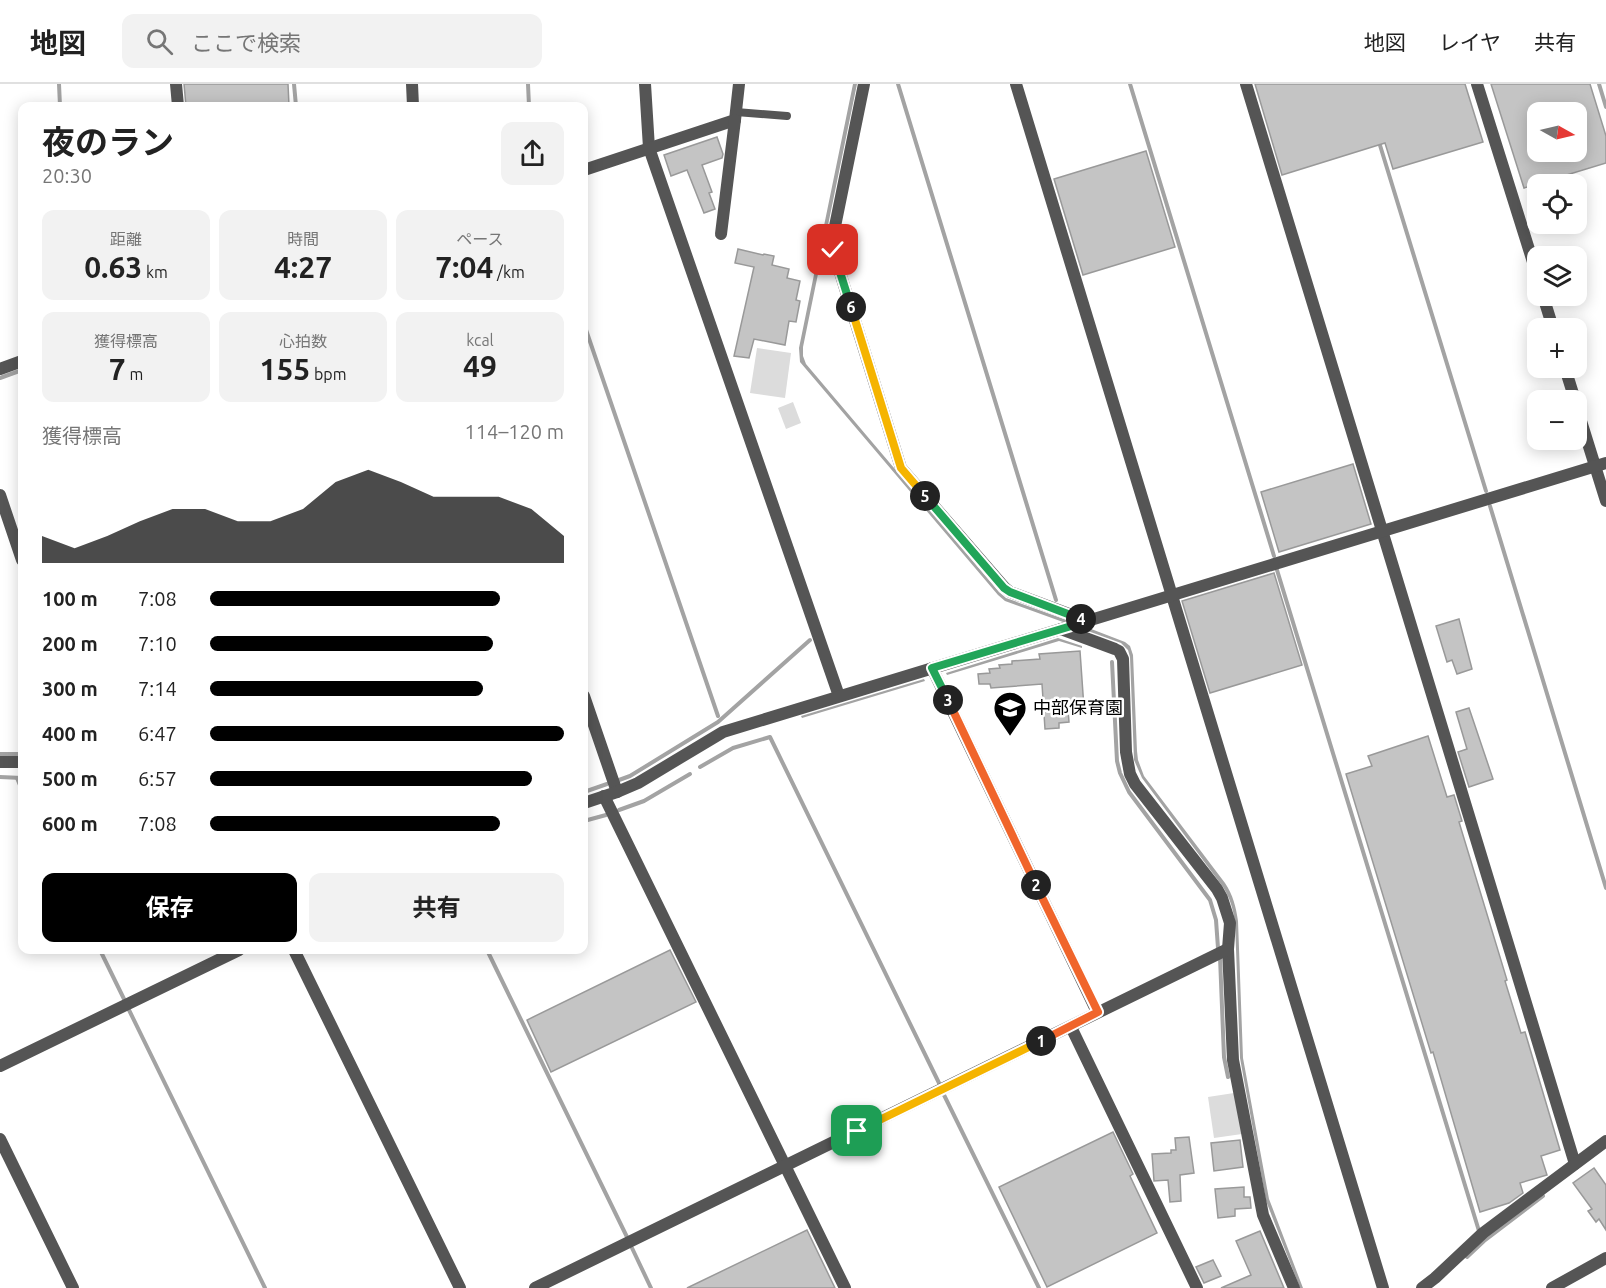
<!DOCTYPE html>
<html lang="ja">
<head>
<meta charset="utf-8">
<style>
	body { margin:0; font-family:Ubuntu,"Noto Sans JP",sans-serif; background:#f2f2f2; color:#222; height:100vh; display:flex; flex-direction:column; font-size:22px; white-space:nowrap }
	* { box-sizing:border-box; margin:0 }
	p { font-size:20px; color:#767676 }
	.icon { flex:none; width:33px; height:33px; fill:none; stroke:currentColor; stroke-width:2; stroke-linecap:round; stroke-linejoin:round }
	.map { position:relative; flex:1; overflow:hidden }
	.details { position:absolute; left:18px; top:18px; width:570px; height:852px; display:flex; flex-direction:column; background:#fff; border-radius:12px; box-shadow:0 3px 15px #0003 }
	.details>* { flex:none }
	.needle { width:39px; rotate:98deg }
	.buttons { position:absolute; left:1527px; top:18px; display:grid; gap:12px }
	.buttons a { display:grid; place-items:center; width:60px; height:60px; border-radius:12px; background:#fff; box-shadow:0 3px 15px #0003; font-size:30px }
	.pin { position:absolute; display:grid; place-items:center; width:51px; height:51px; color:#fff; margin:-26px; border-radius:12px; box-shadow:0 3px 9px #0006 }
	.km { position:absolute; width:30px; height:30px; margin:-15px; border-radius:50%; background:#222; color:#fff; font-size:16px; line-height:30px; text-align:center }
	.round { display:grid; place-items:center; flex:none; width:63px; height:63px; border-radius:12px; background:#f2f2f2 }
	.headline { display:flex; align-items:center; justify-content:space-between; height:102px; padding:0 24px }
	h1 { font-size:33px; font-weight:700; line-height:45px }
	.metrics { display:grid; grid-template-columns:repeat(3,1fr); gap:9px; height:102px; padding:6px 24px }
	.metrics div { display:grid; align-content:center; border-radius:12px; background:#f2f2f2; text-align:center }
	.metrics b { font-size:30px; font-weight:700 }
	.metrics small { font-size:16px; font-weight:400 }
	.metrics p { font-size:16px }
	.chart { height:168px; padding:12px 24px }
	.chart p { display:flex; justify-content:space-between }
	.chart svg { width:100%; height:108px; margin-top:6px; fill:#000; opacity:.7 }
	.primary-button { display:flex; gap:12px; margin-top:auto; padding:12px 24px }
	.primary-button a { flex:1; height:69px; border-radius:12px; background:#000; color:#fff; font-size:24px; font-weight:700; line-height:69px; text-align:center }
	.primary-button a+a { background:#f2f2f2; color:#222 }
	ul { padding:0 24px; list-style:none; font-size:20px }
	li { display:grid; grid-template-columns:96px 72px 1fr; align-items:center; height:45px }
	li i { height:15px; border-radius:8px; background:#000 }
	header { display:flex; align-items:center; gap:36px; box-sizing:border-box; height:84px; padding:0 30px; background:#fff; border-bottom:2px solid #e0e0e0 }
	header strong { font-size:28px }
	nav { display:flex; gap:33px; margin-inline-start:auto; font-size:21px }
	.search { width:420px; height:54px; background:#f2f2f2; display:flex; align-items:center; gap:15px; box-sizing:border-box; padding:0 21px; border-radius:12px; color:#767676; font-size:22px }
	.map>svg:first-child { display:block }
	.green { fill:#dcdcdc }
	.water { fill:#a3a3a3 }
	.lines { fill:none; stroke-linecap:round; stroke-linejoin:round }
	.stream { stroke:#a3a3a3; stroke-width:4 }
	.building { fill:#c4c4c4; stroke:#999; stroke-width:1.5; fill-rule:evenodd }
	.service { stroke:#555; stroke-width:8 }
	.minor { stroke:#555; stroke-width:12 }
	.split-1-casing { stroke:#fff; stroke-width:12 }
	.split-2-casing { stroke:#fff; stroke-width:12 }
	.split-3-casing { stroke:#fff; stroke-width:12 }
	.split-4-casing { stroke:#fff; stroke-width:12 }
	.split-5-casing { stroke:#fff; stroke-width:12 }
	.split-6-casing { stroke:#fff; stroke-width:12 }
	.split-7-casing { stroke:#fff; stroke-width:12 }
	.split-1 { stroke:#f5b400; stroke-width:8 }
	.split-2 { stroke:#f0652b; stroke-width:8 }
	.split-3 { stroke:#f0652b; stroke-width:8 }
	.split-4 { stroke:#22a559; stroke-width:8 }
	.split-5 { stroke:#22a559; stroke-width:8 }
	.split-6 { stroke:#f5b400; stroke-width:8 }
	.split-7 { stroke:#22a559; stroke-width:8 }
	.labels { text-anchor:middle; stroke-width:5; stroke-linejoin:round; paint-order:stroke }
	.poi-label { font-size:18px; fill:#000; stroke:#fff; text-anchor:start }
</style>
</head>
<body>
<header>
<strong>地図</strong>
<div class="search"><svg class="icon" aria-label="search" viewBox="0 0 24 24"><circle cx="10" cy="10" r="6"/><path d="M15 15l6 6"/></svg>ここで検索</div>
<nav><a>地図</a><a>レイヤ</a><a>共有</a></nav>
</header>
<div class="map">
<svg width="1606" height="1204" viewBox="0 0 1606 1204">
	<rect width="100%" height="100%" fill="#fff"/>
	<g class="green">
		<path d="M757 264 791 269 785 314 750 309Z"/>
		<path d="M793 318 801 339 786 345 778 324Z"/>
		<path d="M1234 1009 1242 1050 1214 1054 1208 1013Z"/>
	</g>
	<g class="water">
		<path d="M853 0H857L803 263V272L806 280 999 508 1006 514 1086 543 1125 558 1130 562 1133 571 1137 667 1138 676 1144 692 1225 799C1233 811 1236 823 1238 837L1243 974 1269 1115 1303 1204H1300L1266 1117 1240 974 1235 838C1233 825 1230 814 1223 803L1142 694 1134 676 1130 573 1128 566 1121 559 1005 517 998 511 800 278 799 264Z"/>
		<path d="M1058 554 1082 562V564L1059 557 947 591 946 589Z"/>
		<path d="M924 595 925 597 802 634 801 632Z"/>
	</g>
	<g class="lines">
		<g class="stream">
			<path d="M59 0 60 22"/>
			<path d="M294 0 296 22"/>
			<path d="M528 0 529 22"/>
			<path d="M898 0 1056 516"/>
			<path d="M1130 0 1274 472"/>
			<path d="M1599 0 1606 23"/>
			<path d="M1379 58 1486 407"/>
			<path d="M584 240 718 632"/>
			<path d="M0 294 22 286"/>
			<path d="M1490 422 1606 804"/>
			<path d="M1277 486 1479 1147"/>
			<path d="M1112 578 1117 677 1120 689 1129 708 1210 816 1216 836 1218 864"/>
			<path d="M0 670H22"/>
			<path d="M700 683 733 664 770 653 939 999"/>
			<path d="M0 693 22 694"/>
			<path d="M17 694 22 706"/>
			<path d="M619 696 630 692 718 638 810 556"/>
			<path d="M584 708 607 700"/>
			<path d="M619 726 644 717 690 690"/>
			<path d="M584 737 606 731"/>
			<path d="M100 866 124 915"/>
			<path d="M487 866 627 1153"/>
			<path d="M1220 873 1224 973 1228 993"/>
			<path d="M129 926 265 1204"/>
			<path d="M944 1011 1039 1204"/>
			<path d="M632 1164 651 1204"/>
			<path d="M1467 1173 1484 1157 1543 1112"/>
		</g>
	</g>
	<g class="building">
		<path d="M184 0H288L289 22H186Z"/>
		<path d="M1255 0H1465L1483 58 1393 85 1385 59 1282 91Z"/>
		<path d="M1491 0H1590L1606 52V79L1524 104ZM1538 28H1576V68H1538Z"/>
		<path d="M717 53 723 70 722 74 702 81 712 108 709 109 715 125 704 129 687 86 671 92 664 71Z"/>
		<path d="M1146 67 1175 163 1083 191 1054 95Z"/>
		<path d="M738 165 763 171 764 170 774 172 772 181 789 185 787 194 800 197 796 216 800 217 796 238 789 237 785 261 754 255 749 274 734 272 754 183 735 179Z"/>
		<path d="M1353 380 1371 440 1279 468 1261 408Z"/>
		<path d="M1274 489 1302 581 1210 609 1182 517Z"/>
		<path d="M1459 535 1472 585 1457 590 1452 576 1447 578 1436 542Z"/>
		<path d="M1080 567 1084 624 1068 625 1069 638 1059 639V644L1045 645 1042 600 991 604 990 600H979L978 590 990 589 989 585 1000 584 999 581 1012 580V577L1040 575 1039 570Z"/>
		<path d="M1469 624 1493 695 1469 703 1458 668 1467 665 1456 628Z"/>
		<path d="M1428 652 1447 713 1454 711 1462 737 1459 738 1507 896 1505 897 1521 949 1525 948 1560 1066 1541 1072 1547 1091 1520 1099 1523 1109 1509 1119 1480 1128 1433 968 1431 969 1346 690 1372 682 1368 672Z"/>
		<path d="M670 866 696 918 551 988 527 936Z"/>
		<path d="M1113 1048 1133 1090 1130 1092 1157 1149 1047 1203 999 1103Z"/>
		<path d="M1189 1053 1194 1089 1180 1091 1181 1117 1170 1118 1168 1096 1154 1097 1152 1070 1171 1069V1066H1176L1175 1054Z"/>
		<path d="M1240 1056 1243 1083 1214 1087 1211 1059Z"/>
		<path d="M1594 1084 1606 1101V1146L1599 1135 1596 1138 1588 1127 1592 1125 1573 1099Z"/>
		<path d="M1244 1103V1113H1250L1251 1124 1235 1125V1132L1218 1134 1215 1105Z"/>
		<path d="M807 1146 835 1204H687Z"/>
		<path d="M1260 1147 1284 1204H1221L1251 1191 1236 1157Z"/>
		<path d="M1213 1176 1221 1192 1204 1199 1196 1183Z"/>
	</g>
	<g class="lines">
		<path class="service" d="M736 28 787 32"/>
		<g class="minor">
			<path d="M176 0 178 22"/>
			<path d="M412 0 413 22"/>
			<path d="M645 0 649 64 839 612"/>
			<path d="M864 0 832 157 833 166 901 384 1004 503 1010 508 1088 537"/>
			<path d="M1016 0 1383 1204"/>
			<path d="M1246 0 1575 1080"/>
			<path d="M1477 0 1538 194"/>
			<path d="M584 86 735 36 739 0"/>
			<path d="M721 150 735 36"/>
			<path d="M1543 212 1553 244"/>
			<path d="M1565 284 1575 316"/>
			<path d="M0 285 22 277"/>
			<path d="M1576 321 1606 417"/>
			<path d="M0 411 22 476"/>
			<path d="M1061 545 1115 565 1119 567 1123 575 1126 668 1130 690 1135 700 1217 805 1222 814 1230 839 1228 865 1233 976 1263 1131 1294 1204"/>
			<path d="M932 584 1097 928"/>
			<path d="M584 612 617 708"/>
			<path d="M0 678H22"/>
			<path d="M604 712 845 1204"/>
			<path d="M584 719 617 708 638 699 723 648 1606 379"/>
			<path d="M294 866 460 1204"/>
			<path d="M1071 943 1197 1204"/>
			<path d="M0 982 239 866"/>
			<path d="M0 1055 73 1204"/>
			<path d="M535 1204 1228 865"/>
			<path d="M1422 1204 1435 1194 1483 1149 1606 1057"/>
			<path d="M1552 1204 1606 1174"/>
		</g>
	</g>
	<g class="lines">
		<g class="split-1-casing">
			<path id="split-1" d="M857 1047 1041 957"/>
		</g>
		<g class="split-2-casing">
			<path id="split-2" d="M1036 801 1098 928 1041 957"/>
		</g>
		<g class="split-3-casing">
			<path id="split-3" d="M948 616 1036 801"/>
		</g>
		<g class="split-4-casing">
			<path id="split-4" d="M948 616 932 584 1088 537 1081 535"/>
		</g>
		<g class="split-5-casing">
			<path id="split-5" d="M925 412 1004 504 1010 508 1081 535"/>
		</g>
		<g class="split-6-casing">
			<path id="split-6" d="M851 223 901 384 925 412"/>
		</g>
		<g class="split-7-casing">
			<path id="split-7" d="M833 166 851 223"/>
		</g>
		<use href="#split-1" class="split-1"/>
		<use href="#split-2" class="split-2"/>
		<use href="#split-3" class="split-3"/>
		<use href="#split-4" class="split-4"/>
		<use href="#split-5" class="split-5"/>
		<use href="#split-6" class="split-6"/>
		<use href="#split-7" class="split-7"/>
	</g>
	<defs>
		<g id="school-pin" transform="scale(1.725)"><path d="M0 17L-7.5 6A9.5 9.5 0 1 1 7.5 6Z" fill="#000" stroke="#fff"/><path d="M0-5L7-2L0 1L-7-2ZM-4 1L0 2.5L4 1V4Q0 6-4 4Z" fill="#fff"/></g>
	</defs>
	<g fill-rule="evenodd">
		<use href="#school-pin" x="1010" y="624"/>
	</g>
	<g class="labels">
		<g class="poi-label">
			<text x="1033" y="630">中部保育園</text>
		</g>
	</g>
</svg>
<div class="buttons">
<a><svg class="needle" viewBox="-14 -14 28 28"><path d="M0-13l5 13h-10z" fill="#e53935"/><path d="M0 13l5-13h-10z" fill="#767676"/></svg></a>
<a><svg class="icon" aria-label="locate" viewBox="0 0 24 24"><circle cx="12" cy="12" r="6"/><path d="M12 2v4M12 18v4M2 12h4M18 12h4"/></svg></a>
<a><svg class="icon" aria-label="layers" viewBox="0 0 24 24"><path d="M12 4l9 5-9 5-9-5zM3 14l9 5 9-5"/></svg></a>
<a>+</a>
<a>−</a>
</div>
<div class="pin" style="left:857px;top:1047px;background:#1e9e55"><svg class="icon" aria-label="arrive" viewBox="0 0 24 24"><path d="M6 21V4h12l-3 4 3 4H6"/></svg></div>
<div class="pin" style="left:833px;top:166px;background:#d93025"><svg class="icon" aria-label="check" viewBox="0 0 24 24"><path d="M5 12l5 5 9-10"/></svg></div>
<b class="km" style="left:1041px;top:957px">1</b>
<b class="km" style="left:1036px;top:801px">2</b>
<b class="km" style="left:948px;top:616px">3</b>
<b class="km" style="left:1081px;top:535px">4</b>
<b class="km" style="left:925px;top:412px">5</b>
<b class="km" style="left:851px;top:223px">6</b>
<section class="details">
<div class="headline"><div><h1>夜のラン</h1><p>20:30</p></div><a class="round"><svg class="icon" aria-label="share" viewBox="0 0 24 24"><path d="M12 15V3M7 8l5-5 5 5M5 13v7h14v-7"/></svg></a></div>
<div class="metrics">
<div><p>距離</p><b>0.63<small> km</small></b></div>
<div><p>時間</p><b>4:27</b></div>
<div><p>ペース</p><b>7:04<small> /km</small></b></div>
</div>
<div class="metrics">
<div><p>獲得標高</p><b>7<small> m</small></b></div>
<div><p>心拍数</p><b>155<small> bpm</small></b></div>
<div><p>kcal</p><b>49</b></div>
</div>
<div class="chart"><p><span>獲得標高</span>114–120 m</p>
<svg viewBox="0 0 160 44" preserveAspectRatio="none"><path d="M0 44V33L10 38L20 33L30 27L40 22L50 22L60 27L70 27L80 22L90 11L100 6L110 11L120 17L130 17L140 17L150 22L160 33V44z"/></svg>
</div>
<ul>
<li><b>100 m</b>7:08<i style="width:82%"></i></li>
<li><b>200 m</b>7:10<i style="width:80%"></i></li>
<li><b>300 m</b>7:14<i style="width:77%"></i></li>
<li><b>400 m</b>6:47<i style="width:100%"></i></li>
<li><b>500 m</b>6:57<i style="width:91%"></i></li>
<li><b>600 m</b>7:08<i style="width:82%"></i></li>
</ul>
<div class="primary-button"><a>保存</a><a>共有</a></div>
</section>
</div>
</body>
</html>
